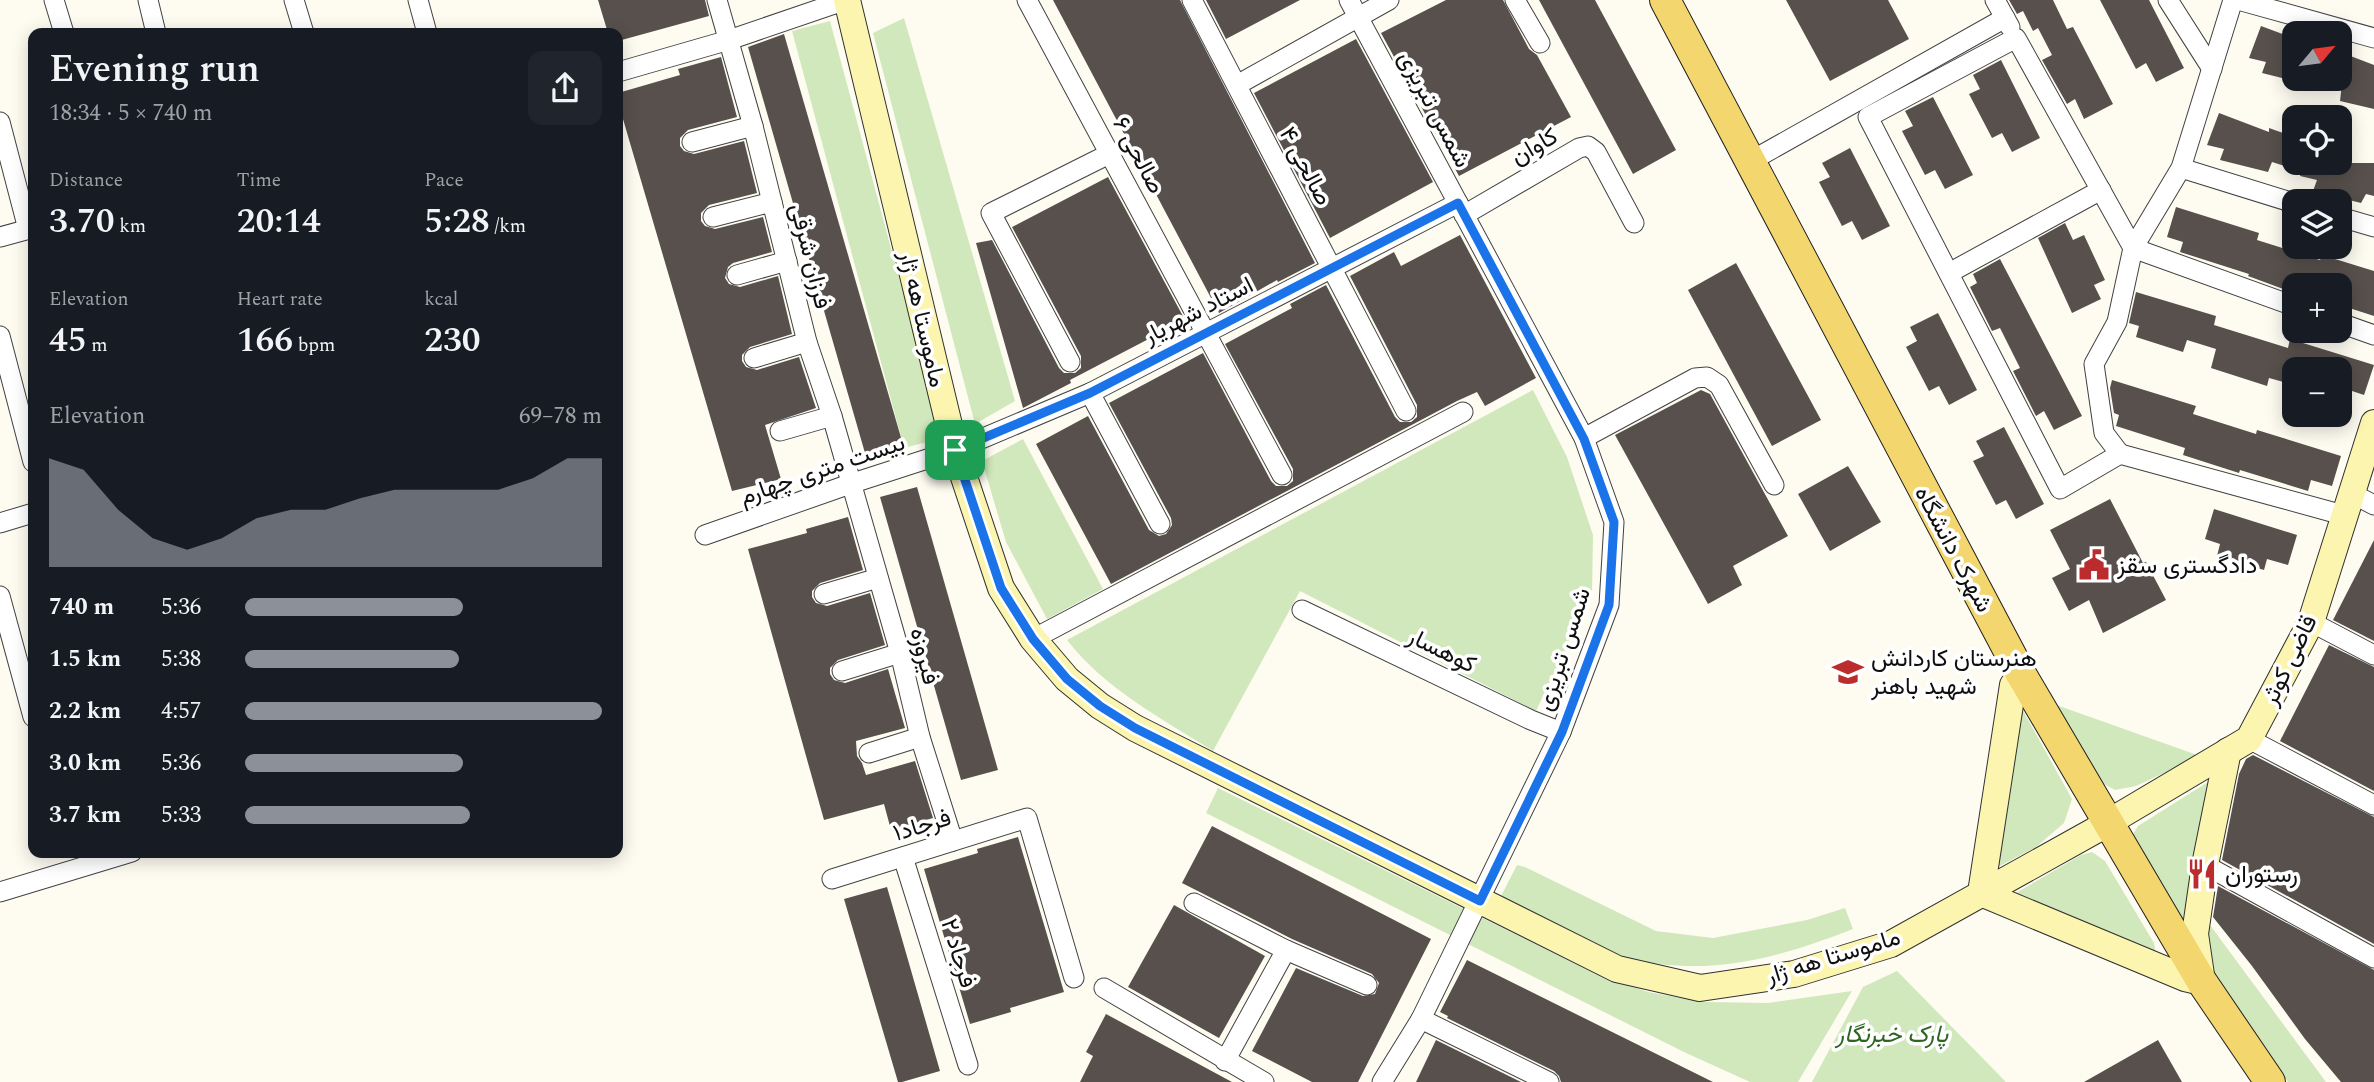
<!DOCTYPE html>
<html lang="en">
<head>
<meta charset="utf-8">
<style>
	body { margin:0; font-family:Spectral,Vazirmatn,serif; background:#20242c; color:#f1f3f6; height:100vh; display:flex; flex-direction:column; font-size:26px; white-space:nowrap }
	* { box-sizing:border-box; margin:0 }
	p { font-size:23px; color:#9ea1a6 }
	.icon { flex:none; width:38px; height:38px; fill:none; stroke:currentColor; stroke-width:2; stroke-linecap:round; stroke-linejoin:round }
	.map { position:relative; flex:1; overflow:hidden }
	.sheet { position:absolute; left:28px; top:28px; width:595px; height:830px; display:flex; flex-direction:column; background:#171b24; border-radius:14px; box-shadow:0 4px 18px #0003 }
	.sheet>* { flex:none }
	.needle { width:46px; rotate:61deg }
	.controls { position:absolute; left:2282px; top:21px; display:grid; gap:14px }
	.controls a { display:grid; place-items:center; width:70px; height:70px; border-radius:14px; background:#171b24; box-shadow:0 4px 18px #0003; font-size:35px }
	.pin { position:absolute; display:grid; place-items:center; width:60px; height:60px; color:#fff; margin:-30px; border-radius:14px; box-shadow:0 4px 10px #0006 }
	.round { display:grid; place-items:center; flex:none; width:74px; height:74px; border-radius:14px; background:#20242c }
	.head { display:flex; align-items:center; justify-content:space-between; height:119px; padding:0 21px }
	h1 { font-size:38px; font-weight:600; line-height:52px }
	.stats { display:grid; grid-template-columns:repeat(3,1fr); gap:10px; height:119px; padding:7px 21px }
	.stats div { display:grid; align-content:center }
	.stats b { font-size:35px; font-weight:600 }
	.stats small { font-size:19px; font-weight:400 }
	.stats p { font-size:19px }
	.chart { height:196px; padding:14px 21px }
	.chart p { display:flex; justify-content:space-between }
	.chart svg { width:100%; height:126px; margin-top:7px; fill:#8c9099; opacity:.7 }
	ul { padding:0 21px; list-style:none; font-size:23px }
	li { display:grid; grid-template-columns:112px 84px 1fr; align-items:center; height:52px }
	li i { height:18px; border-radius:9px; background:#8c9099 }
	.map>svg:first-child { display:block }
	.green { fill:#d1e8bc }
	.building { fill:#57504c }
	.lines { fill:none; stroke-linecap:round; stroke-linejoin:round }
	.minor-casing { stroke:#424242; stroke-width:21 }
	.secondary-casing { stroke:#313131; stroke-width:28 }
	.primary-casing { stroke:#202020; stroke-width:32 }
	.minor { stroke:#fff; stroke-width:19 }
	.secondary { stroke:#fbf5af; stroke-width:26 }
	.primary { stroke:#f3d66d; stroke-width:30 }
	.route-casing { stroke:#fff; stroke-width:14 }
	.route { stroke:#1a73e8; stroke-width:9 }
	.labels { text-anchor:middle; stroke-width:7; stroke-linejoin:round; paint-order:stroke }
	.street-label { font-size:24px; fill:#0f0f0f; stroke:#fff }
	.poi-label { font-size:24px; fill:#0f0f0f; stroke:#fff; text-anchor:start }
	.park-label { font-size:24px; font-style:italic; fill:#2d6521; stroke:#fff }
</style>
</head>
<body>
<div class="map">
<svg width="2374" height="1082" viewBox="0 0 2374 1082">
	<rect width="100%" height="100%" fill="#fefcf1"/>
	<g class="green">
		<path d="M904 18 1015 401 975 424 873 33Z"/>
		<path d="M830 21 942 438 904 448 792 31Z"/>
		<path d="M1533 390 1567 457 1593 535 1592 593 1536 711 1300 591 1213 751C1161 718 1105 689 1067 640Z"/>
		<path d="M1023 439 1103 589 1047 619 1006 542 982 461Z"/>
		<path d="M2048 702 2200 756 2136 786 2115 790 2093 778Z"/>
		<path d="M2021 707 2072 799 2064 823 2036 847 1996 868Z"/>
		<path d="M2208 782 2182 924 2131 838 2138 826Z"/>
		<path d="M1218 788 1588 970 1648 992 1706 1002 1768 1003 1852 991 1798 1082H1750L1684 1052 1206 813Z"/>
		<path d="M2092 852 2105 861 2154 943 2157 958 2009 897 2081 855Z"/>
		<path d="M1517 865 1525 867 1656 931 1713 938 1807 920 1845 908 1853 929C1779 958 1708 978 1627 958 1617 955 1607 950 1597 946 1564 932 1532 914 1500 898Z"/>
		<path d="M2207 921 2326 1082H2288L2204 970Z"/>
		<path d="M1897 971 2006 1082H1812L1863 987Z"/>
	</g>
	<g class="building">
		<path d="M598 0H705L709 16 618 41V33H608Z"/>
		<path d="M1053 0H1180L1315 263 1278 282 1277 280 1219 313Z"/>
		<path d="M1206 0H1300L1226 39Z"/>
		<path d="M1446 0H1503L1529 49 1537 55 1571 117 1459 176 1381 33Z"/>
		<path d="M1539 0H1595L1676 150 1633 174Z"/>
		<path d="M1786 0H1888L1909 39 1830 81Z"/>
		<path d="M2009 0H2053L2067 29 2073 27 2113 104 2084 119 2075 99 2067 104 2042 60 2052 55 2038 28 2033 31 2023 11 2017 14Z"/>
		<path d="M2100 0H2149L2184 68 2156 82 2146 63 2136 69Z"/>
		<path d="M2261 26 2288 36 2284 51 2294 55V81L2262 73 2266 62 2249 58Z"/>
		<path d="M784 34 904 448 867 460 748 47Z"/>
		<path d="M1356 39 1433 182 1330 238 1254 93Z"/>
		<path d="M2340 52 2374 65V109L2340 101 2342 83H2340Z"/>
		<path d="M721 57 737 117 688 130 680 138V146L684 151 694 154 744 141 757 193 709 205 701 213V221L705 226 715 229 763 217 772 252 733 263 728 267 725 278 729 284 740 287 778 276 792 334 750 347 742 355V361L746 367 757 370 799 357 816 408 765 425 781 479 732 491 618 102V93L680 75 678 69Z"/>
		<path d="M2001 60 2040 138 2012 152 2002 133 1992 138 1969 94 1980 89 1973 75Z"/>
		<path d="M1933 97 1973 175 1945 189 1935 170 1925 175 1902 131 1913 126 1905 111Z"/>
		<path d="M2219 113 2269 132V128L2294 137V169L2272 162 2268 172 2220 160 2224 149 2207 145Z"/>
		<path d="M1850 148 1890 226 1862 240 1852 221 1842 226 1819 182 1830 177 1822 163Z"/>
		<path d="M2305 163H2374V196L2366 194 2361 203 2313 191 2317 180 2300 176Z"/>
		<path d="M1108 177 1185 320 1070 380 1071 383 1023 408 976 243 992 240 1059 368 1064 373H1075L1081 368V356L1012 227Z"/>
		<path d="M2176 207 2259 233 2257 240 2320 260 2322 255 2374 271V316L2340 305V285H2294V293L2248 276 2249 274 2180 252 2183 242 2167 237Z"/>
		<path d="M2065 223 2073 240 2084 235 2105 280 2094 285 2101 299 2072 313 2038 238Z"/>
		<path d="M1460 235 1536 378 1485 406 1477 392 1457 401 1111 584 1036 444 1088 416 1149 530 1159 536 1166 534 1172 525 1171 518 1109 403 1203 353 1271 481 1276 486H1287L1293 481V469L1225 344 1292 308 1290 304 1326 285 1395 417 1400 422H1411L1417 417V405L1350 276 1394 252 1401 266Z"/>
		<path d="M2000 259 2082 416 2054 430 2044 411 2036 416 2013 371 2020 368 2000 328 1992 331 1970 287 1977 283 1973 274Z"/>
		<path d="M1736 263 1821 420 1772 446 1688 290Z"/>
		<path d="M2136 292 2216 316 2214 325 2288 348 2290 339 2374 365 2364 395 2340 387V369H2294V385L2269 378 2267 386 2211 368 2216 349 2187 340 2183 352 2136 337 2139 326 2129 323Z"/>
		<path d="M1938 313 1977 390 1949 405 1939 386 1929 391 1906 347 1917 341 1910 327Z"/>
		<path d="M2112 380 2196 406 2193 414 2256 434 2257 430 2341 456 2332 486 2311 480 2308 491 2240 470 2239 473 2183 455 2185 448 2116 426 2119 415 2114 413 2110 388Z"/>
		<path d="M1701 390 1710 394 1788 536 1733 566 1742 585 1708 604 1615 435Z"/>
		<path d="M2004 427 2044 504 2016 519 2006 500 1996 505 1973 461 1984 456 1976 441Z"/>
		<path d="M1848 466 1881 522 1830 551 1798 494Z"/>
		<path d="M917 487 998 770 961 780 880 497Z"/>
		<path d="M2110 499 2143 563 2146 562 2166 600 2103 633 2089 600 2069 611 2052 578 2070 569 2050 530Z"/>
		<path d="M2214 509 2297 535 2288 565 2267 559 2264 570 2217 556 2220 544 2205 539Z"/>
		<path d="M848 517 863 570 820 583 812 591V597L816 603 827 606 870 593 885 645 838 660 830 668V674L834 680 845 683 888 669 905 728 856 741 857 756 862 763 866 775 915 761 933 818 891 830 884 804 824 820 748 549 807 533 806 529Z"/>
		<path d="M2374 540V641L2333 620Z"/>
		<path d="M2329 645 2374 667V791L2280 741Z"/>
		<path d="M2253 755 2374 817V944L2222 860 2239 774 2246 759Z"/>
		<path d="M1212 826 1431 939 1358 1082H1312L1252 1051 1296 968 1363 996 1375 994 1379 983 1372 974 1292 939 1182 883Z"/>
		<path d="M1018 837 1064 992 1010 1008 1011 1012 970 1024 924 869 978 853 977 849Z"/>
		<path d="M2218 886 2374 970V1082H2341L2305 1039 2252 966 2213 917Z"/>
		<path d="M887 887 940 1071 902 1082H898L844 899Z"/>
		<path d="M1174 905 1265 956 1219 1038 1128 987Z"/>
		<path d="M1467 960 1713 1082H1561L1559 1076 1554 1071 1447 1018 1448 1016 1440 1012Z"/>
		<path d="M1106 1014 1232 1082H1080L1093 1056 1086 1052Z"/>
		<path d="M1436 1040 1521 1082H1416Z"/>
		<path d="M2158 1040 2182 1082H2084Z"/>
	</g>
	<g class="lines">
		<g class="minor-casing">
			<g id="minor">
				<path d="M54 0 64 33"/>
				<path d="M148 0 156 33"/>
				<path d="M294 0 304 33"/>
				<path d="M418 0 427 33"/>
				<path d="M717 0 753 126 807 342 832 416 900 653 920 737 953 841"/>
				<path d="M1027 0 1282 475"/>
				<path d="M1192 0 1406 411"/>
				<path d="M1349 0 1584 438 1614 522 1609 605 1561 732 1421 1019 1382 1082"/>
				<path d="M1515 0 1540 43"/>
				<path d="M1995 0 2010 27"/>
				<path d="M2168 0 2212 69"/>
				<path d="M2233 0 2181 168 2133 248 2117 322 2094 364 2104 433 2120 454 2060 489 1868 117 2016 38 2133 248 2294 306"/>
				<path d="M2238 0 2374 38"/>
				<path d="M618 72 729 40 846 0"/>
				<path d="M1237 85 1389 0"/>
				<path d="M0 122 28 229"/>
				<path d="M692 142 753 126"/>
				<path d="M1749 162 2005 18"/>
				<path d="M2181 168 2294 203"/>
				<path d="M1464 215 1579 148 1588 146 1596 152 1634 223"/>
				<path d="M713 217 772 202"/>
				<path d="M2340 217 2374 227"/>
				<path d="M0 237 33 228"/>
				<path d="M1949 273 2101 190"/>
				<path d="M737 275 787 261"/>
				<path d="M2340 323 2374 335"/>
				<path d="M0 336 33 462"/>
				<path d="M754 358 807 342"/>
				<path d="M1070 362 991 213 1111 153"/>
				<path d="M1090 393 1160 524"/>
				<path d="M780 431 832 416"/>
				<path d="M1584 438 1695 378 1707 377 1719 385 1774 485"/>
				<path d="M2120 454 2343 515"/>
				<path d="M2351 493 2374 505"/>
				<path d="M0 523 33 513"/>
				<path d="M705 535 850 484 955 450 1090 393 1458 203"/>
				<path d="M824 594 878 578"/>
				<path d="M0 596 33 717"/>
				<path d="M1302 610 1531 720 1561 732"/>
				<path d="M2311 622 2374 655"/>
				<path d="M1033 639 1463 412"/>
				<path d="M842 671 900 653"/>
				<path d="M2249 739 2374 805"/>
				<path d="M869 753 920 737"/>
				<path d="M903 857 968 1065"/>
				<path d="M2205 865 2374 958"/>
				<path d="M832 879 1027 818 1074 978"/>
				<path d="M0 892 132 852"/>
				<path d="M1194 903 1286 950 1367 985"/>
				<path d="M1104 988 1264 1082"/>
				<path d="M1421 1019 1549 1082"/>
				<path d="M1225 1061 1286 950"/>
			</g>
		</g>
		<g class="secondary-casing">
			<g id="secondary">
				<path d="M847 0 955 450 1001 588 1033 639 1067 679 1100 706 1135 728 1617 969 1700 988 1794 974 1891 944 2094 831 2249 739 2311 622 2374 423"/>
				<path d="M2021 674 2013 685 1981 893 2185 978 2202 982 2195 934 2205 865 2228 751"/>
			</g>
		</g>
		<g class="primary-casing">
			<path id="primary" d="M1665 0 2021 674 2202 982 2270 1082"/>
		</g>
		<use href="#minor" class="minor"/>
		<use href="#secondary" class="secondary"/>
		<use href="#primary" class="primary"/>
	</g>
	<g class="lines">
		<g class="route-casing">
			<path id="route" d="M1458 203 1584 439 1614 522 1609 605 1562 732 1480 901 1135 728 1100 706 1067 679 1033 639 1001 588 955 450 1090 393Z"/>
		</g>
		<use href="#route" class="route"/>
	</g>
	<defs>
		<g id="civic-bare" transform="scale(2.415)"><path d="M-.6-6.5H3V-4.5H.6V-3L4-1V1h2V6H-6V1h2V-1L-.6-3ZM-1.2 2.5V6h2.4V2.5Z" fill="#ba2c2e" stroke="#fff" stroke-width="2.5" paint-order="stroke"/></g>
		<g id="school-bare" transform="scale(2.415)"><path d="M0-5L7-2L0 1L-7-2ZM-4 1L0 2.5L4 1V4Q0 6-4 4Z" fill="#ba2c2e" stroke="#fff" stroke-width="2.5" paint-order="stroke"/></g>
		<g id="restaurant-bare" transform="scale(2.415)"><path d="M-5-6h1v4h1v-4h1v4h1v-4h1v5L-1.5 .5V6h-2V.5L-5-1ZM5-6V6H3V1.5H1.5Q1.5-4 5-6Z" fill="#ba2c2e" stroke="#fff" stroke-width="2.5" paint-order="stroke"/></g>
	</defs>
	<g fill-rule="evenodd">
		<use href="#civic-bare" x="2094" y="565"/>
		<use href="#school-bare" x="1848" y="672"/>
		<use href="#restaurant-bare" x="2202" y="874"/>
	</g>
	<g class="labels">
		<g class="street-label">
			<text transform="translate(1435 109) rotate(62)" y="8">شمس تبریزی</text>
			<text transform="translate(1534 146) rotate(-30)" y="8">کاوان</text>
			<text transform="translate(1139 155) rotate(62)" y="8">صالحی ۶</text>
			<text transform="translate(1306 166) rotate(62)" y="8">صالحی ۴</text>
			<text transform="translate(811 256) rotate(76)" y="8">فرزان شرقی</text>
			<text transform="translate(1198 310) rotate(-27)" y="8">استاد شهریار</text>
			<text transform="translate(923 319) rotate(77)" y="8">ماموستا هه ژار</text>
			<text transform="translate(822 469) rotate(-19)" y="8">بیست متری چهارم</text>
			<text transform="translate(1954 549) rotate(62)" y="8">شهرک دانشگاه</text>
			<text transform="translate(1563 649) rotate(-72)" y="8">شمس تبریزی</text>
			<text transform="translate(1442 650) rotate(26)" y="8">کوهسار</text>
			<text transform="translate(925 656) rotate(76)" y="8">فیروزه</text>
			<text transform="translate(2289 660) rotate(-64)" y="8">قاضی کوثر</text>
			<text transform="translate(922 825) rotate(-17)" y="8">فرجاد۱</text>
			<text transform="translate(959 953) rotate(73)" y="8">فرجاد ۲</text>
			<text transform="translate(1833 956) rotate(-17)" y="8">ماموستا هه ژار</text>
		</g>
		<g class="poi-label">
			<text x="2117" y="573">دادگستری سقز</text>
			<text x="1871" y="666">هنرستان کاردانش<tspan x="1871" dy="28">شهید باهنر</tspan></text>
			<text x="2225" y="882">رستوران</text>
		</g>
		<g class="park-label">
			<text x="1892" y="1042">پارک خبرنگار</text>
		</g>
	</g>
</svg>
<div class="controls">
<a><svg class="needle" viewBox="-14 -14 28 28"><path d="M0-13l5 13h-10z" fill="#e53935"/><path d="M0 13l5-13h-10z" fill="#9ea1a6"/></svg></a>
<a><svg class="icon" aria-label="locate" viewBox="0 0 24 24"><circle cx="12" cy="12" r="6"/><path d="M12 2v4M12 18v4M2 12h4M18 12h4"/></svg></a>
<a><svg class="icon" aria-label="layers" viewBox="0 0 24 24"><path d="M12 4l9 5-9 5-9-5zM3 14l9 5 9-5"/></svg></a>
<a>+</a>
<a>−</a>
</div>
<div class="pin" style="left:955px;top:450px;background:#1e9e55"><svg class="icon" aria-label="arrive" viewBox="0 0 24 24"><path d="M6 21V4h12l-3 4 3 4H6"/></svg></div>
<section class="sheet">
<div class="head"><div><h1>Evening run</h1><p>18:34 · 5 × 740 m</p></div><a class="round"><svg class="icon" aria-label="share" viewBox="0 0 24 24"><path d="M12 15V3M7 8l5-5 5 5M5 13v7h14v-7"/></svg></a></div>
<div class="stats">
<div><p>Distance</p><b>3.70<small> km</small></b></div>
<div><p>Time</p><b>20:14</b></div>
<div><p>Pace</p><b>5:28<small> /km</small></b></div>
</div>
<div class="stats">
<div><p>Elevation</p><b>45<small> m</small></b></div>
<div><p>Heart rate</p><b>166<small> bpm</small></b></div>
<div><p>kcal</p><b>230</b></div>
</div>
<div class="chart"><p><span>Elevation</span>69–78 m</p>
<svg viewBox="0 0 160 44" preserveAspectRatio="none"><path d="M0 44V6L10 10L20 24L30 34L40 38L50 34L60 27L70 24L80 24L90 20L100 17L110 17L120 17L130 17L140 13L150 6L160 6V44z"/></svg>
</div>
<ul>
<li><b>740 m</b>5:36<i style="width:61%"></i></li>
<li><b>1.5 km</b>5:38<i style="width:60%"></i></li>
<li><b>2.2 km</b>4:57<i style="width:100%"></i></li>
<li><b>3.0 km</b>5:36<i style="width:61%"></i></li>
<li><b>3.7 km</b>5:33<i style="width:63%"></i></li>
</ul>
</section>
</div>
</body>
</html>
